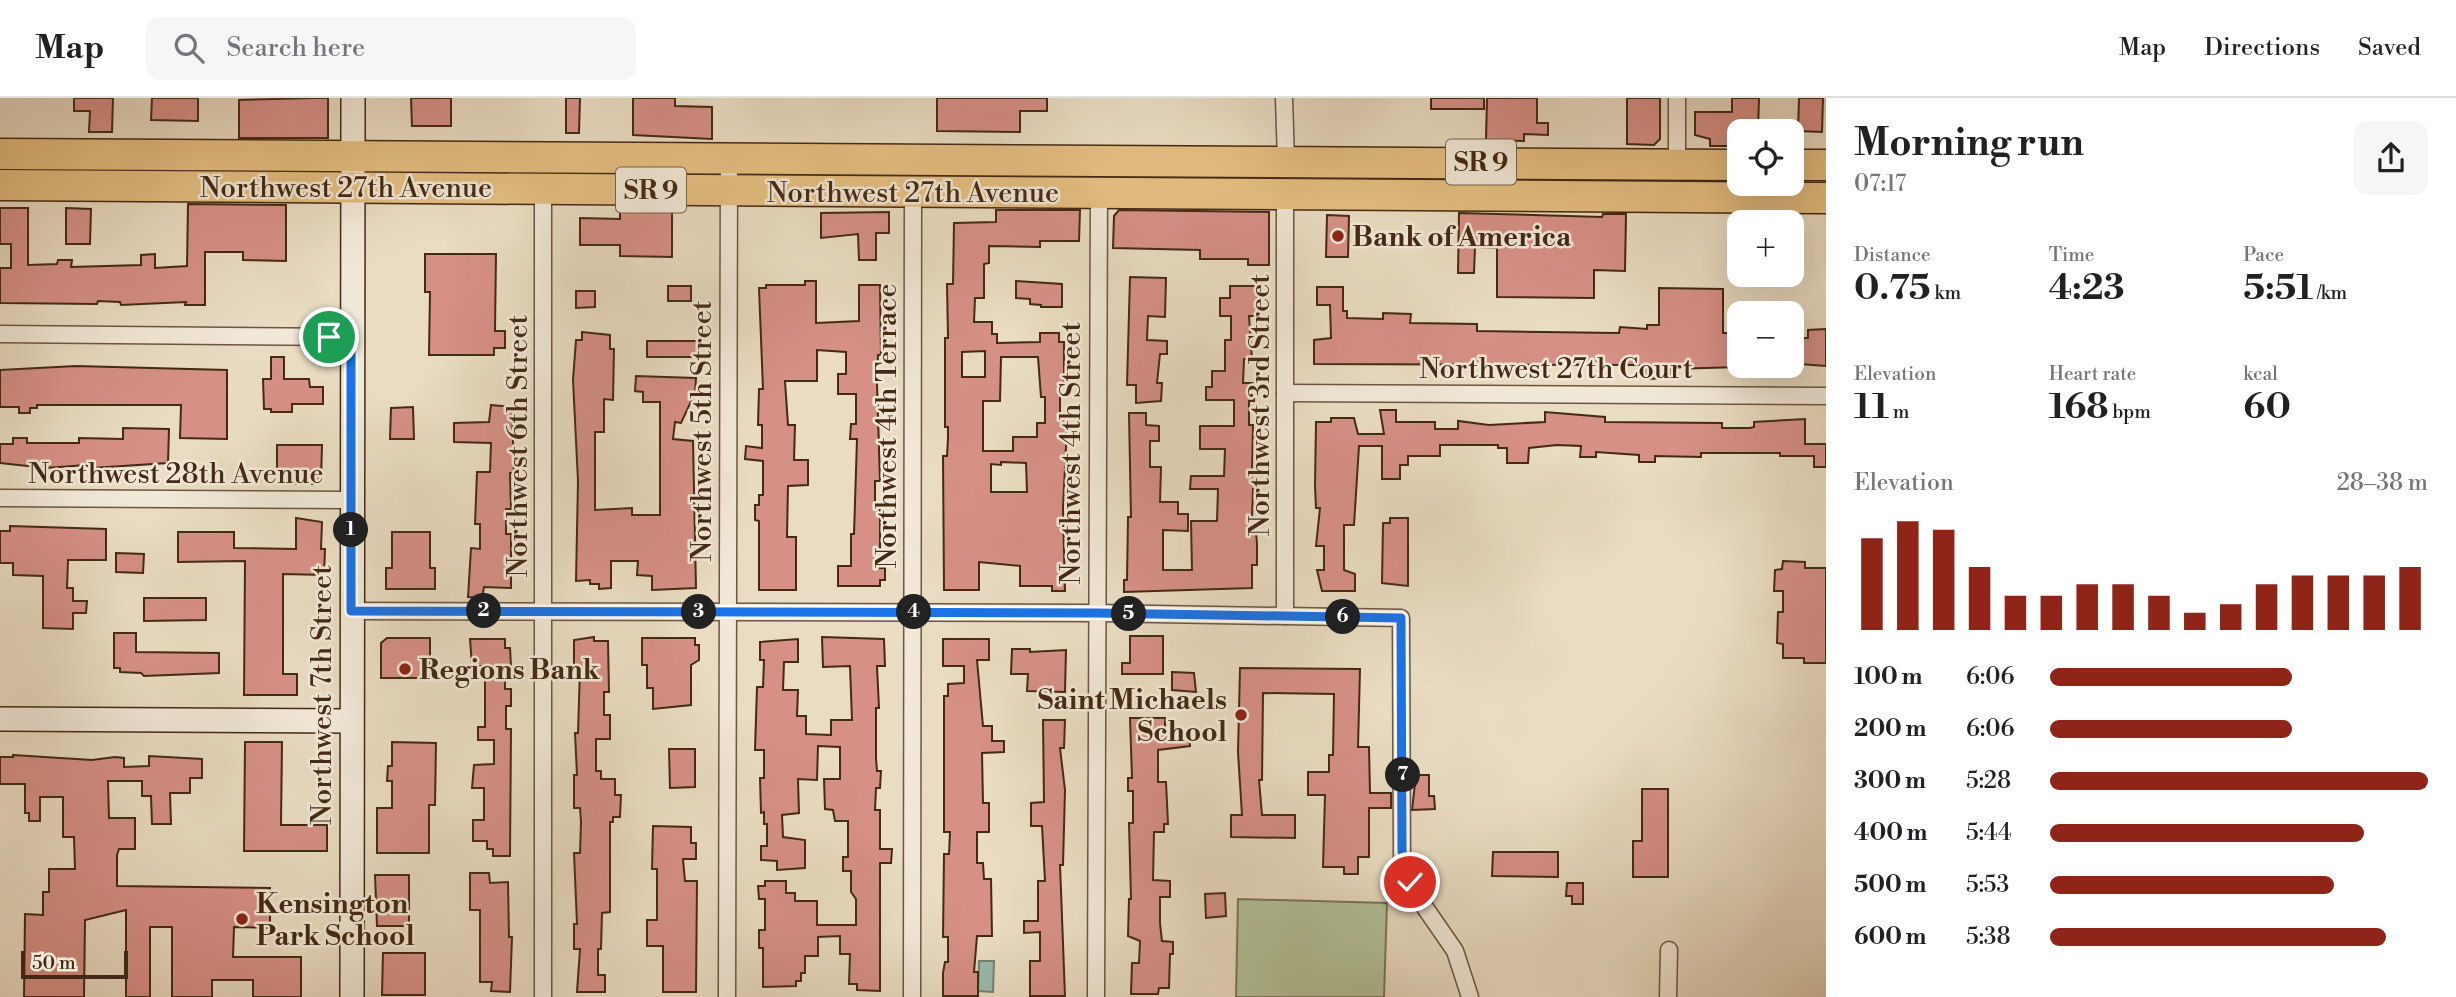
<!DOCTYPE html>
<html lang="en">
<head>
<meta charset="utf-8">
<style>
	body { margin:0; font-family:"Libre Bodoni",serif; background:#f6f6f6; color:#202124; height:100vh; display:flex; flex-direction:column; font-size:26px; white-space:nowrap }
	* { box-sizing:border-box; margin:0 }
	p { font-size:23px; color:#757577 }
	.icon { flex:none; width:38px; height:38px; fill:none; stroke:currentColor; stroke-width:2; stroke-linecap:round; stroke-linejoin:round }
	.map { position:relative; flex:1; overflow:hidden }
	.side { display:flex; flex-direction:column; background:#fff; width:630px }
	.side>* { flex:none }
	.fabs { position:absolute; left:1727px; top:21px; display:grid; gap:14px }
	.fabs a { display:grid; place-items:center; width:77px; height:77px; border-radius:14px; background:#fff; box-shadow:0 7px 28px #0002; font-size:35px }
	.scale { position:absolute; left:21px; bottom:18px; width:107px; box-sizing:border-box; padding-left:7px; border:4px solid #442914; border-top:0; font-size:19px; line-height:24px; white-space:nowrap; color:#442914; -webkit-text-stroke:5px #f1e8d7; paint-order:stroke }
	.pin { position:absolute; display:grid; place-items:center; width:60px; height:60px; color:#fff; margin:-30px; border:4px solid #fff; border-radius:50%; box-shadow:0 2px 7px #0007 }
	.km { position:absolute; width:35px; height:35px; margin:-18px; border-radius:50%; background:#222; color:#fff; font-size:19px; line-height:35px; text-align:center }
	.round { display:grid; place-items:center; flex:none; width:74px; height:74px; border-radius:14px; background:#f6f6f6 }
	.overview { display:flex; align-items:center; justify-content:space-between; height:119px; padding:0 28px }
	h1 { font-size:38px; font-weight:700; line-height:52px }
	.figures { display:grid; grid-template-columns:repeat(3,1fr); gap:10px; height:119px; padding:7px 28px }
	.figures div { display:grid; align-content:center }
	.figures b { font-size:35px; font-weight:700 }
	.figures small { font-size:19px; font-weight:400 }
	.figures p { font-size:19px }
	.chart { height:196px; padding:14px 28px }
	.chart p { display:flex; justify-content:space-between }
	.chart svg { width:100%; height:126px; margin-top:7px; stroke:#8f2418; stroke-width:6 }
	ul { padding:0 28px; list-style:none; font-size:23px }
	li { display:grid; grid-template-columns:112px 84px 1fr; align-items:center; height:52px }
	li i { height:18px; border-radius:9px; background:#8f2418 }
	header { display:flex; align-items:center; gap:42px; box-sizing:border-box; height:98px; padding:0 35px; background:#fff; border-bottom:2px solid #e0e0e0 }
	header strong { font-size:33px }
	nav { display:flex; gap:38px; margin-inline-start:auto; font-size:24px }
	.search { width:490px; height:63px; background:#f6f6f6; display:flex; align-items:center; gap:18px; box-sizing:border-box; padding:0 24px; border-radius:14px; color:#757577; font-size:26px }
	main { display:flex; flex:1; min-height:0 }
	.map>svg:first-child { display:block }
	.green { fill:#b2c197; stroke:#7b7556; stroke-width:2 }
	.water { fill:#98bcaf; stroke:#768171; stroke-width:2 }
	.building { fill:#d69086; stroke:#442914; stroke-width:2; fill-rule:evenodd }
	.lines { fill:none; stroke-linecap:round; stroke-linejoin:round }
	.street-casing { stroke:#6d5640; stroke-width:19 }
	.secondary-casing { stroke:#442914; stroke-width:26 }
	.highway-casing { stroke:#442914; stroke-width:33 }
	.street { stroke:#f1e8d7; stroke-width:16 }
	.secondary { stroke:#f1e8d7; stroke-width:23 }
	.highway { stroke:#e4be81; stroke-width:30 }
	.route-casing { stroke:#fff; stroke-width:14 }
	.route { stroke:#1a73e8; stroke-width:9 }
	.poi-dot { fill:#8f2418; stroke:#f1e8d7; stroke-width:2.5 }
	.labels { text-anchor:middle; stroke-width:5; stroke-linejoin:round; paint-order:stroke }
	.shield { fill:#f1e8d7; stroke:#78624e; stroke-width:2 }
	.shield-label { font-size:26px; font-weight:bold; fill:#442914 }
	.street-label { font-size:28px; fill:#442914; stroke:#f1e8d7 }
	.poi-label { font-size:28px; font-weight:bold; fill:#442914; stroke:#f1e8d7; text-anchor:start }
</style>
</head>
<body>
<header>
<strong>Map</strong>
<div class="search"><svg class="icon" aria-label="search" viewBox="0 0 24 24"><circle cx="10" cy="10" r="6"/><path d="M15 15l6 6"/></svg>Search here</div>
<nav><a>Map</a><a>Directions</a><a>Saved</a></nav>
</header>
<main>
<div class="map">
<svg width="1826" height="899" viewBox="0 0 1826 899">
	<rect width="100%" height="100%" fill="#e9dcc2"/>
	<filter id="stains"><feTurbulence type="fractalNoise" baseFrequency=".00286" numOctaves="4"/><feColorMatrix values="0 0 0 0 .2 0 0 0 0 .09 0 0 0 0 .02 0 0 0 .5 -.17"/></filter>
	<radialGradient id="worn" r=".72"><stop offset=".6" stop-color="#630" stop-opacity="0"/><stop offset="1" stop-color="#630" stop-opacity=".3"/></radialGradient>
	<path class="green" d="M1238 801 1387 805 1384 899H1236Z"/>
	<path class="water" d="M979 863H994L993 894 978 893Z"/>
	<g class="building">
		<path d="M74 0H113L112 34H89L90 13H74Z"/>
		<path d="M152 0H198V23L151 22Z"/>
		<path d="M313 0H328V40H239V2Z"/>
		<path d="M411 0H451V28H412Z"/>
		<path d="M566 0H580L579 35H566Z"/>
		<path d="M633 0H675V8L712 9V41L633 37Z"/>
		<path d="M937 0H1047V13H1020V34L937 33Z"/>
		<rect x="1431" y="0" width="53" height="11"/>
		<path d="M1487 0H1537V25H1548V37L1524 36V43L1486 42Z"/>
		<path d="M1627 0H1660V41L1654 47 1627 46Z"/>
		<path d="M1732 0H1759L1758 33H1740V48H1710V41L1695 37V14H1732Z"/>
		<path d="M1799 0H1823L1822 34 1798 33Z"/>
		<path d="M188 106 286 107V163L243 162V154H205V207H185L186 204 121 207 120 204 98 203 97 206 0 205V170H11V146H0V110H28V167L57 166 58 162H72L71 169 141 167V157L155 156V170L187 168Z"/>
		<path d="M620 109H672V159L620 158V147H580V120L620 121Z"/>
		<path d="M66 110 91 111 90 146H66Z"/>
		<path d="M996 112H1080L1079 143H1040V149L989 148V165L984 166V200H975L974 224H992V236H997V245L1040 244V235H1059V244H1064V286H1060V315H1065L1067 328 1063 411 1065 493H1052V488H1020V468L979 464V492H944L943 358H947L948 340V329H945V240H948L947 186H953L954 125 996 124ZM985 253V279H962V254ZM1001 259H1038L1041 299H1045V325H1037V339H1013V353H983V303H1000ZM1001 364 1026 365 1027 394H991V366L1001 367Z"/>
		<path d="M1119 112 1269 114V167H1248V161H1200V152L1113 150 1114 118Z"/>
		<path d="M889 114V135H876V162H859L858 136 821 140V115Z"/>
		<path d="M1459 115 1602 119 1603 116H1626L1625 173 1594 172V200L1497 199V150L1475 149 1474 175H1458Z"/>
		<path d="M1327 117 1349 118 1348 159H1326Z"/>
		<path d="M425 156H496L495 233H505V250H494V257H429L430 194H425Z"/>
		<path d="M1130 179 1166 180 1165 219 1148 218 1147 242 1167 243V256H1160L1157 285H1162L1161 303 1136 305V287H1127Z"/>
		<path d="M805 183H816V225L859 223V187H880L881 257H878L877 285 880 383H875V409H880V470H885V482H880V488H838V468H851V436H854L857 341H850L851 326H856V296H838V276H846V254L817 252V283H785L788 327H795L794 362H808V387L788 388 787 439H796V492H759V423L755 422V407H759V397H763V363L745 361 746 348 762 350V327H758L759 291H763L759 190H766V187H805Z"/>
		<path d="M1016 183 1062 186V209H1041V207L1030 206V201L1016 200Z"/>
		<rect x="668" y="188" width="23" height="15"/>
		<path d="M1230 188H1258L1257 218H1249L1252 261H1244L1243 285H1254V303H1249V327H1253L1252 375 1258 374V391H1253L1252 421H1255L1257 446V467H1252V490L1124 494V482H1127L1128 419H1131L1129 315H1146V327L1159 328V343H1150V369H1161L1160 404H1178V416H1188V433L1163 432V472H1192L1191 423H1217L1218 391H1190L1191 378H1224L1225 351H1200V328H1234V302H1206V289H1212V273H1225V242H1231V218H1220V200H1230Z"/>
		<path d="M1317 189H1343V213H1347V220L1383 221V215L1411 216 1410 225 1477 226V233L1619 235 1620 229 1647 231V227H1659V190L1723 191V235H1740V269L1671 271V280L1645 281 1646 267 1314 266V242L1331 240 1330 207H1317Z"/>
		<path d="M576 193H595V209L576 210Z"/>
		<path d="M1826 231V268L1800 266V240H1808V232Z"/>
		<path d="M582 234 610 237V251H614L613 302 604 301V334H595V412L632 410V417H660V304H643V294L635 293 636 278 696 280 695 295 681 325 675 324 673 341 693 343 696 490 652 492V478L637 477 638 463H611V490L599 491V486H590V482L576 483 578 383 573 282 576 242H582Z"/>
		<rect x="647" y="243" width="51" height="16"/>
		<path d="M271 259H284V281H309L310 289H323V306H292V314H271V311H264L263 281H271Z"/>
		<path d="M76 268 227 272V341L180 340 181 307H37V310H30V315H19V309H0V272Z"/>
		<path d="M491 307 512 309 514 375H510L511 411H506V436H511V490L484 489 482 500 468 499 471 450 480 451V426H475L477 374H490L491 345 454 344V325L489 324Z"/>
		<path d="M413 309 414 341H390L391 310Z"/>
		<path d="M1380 312H1396V324H1435V331H1458V323L1489 327 1545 324V314L1605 319V324L1722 325V330H1750L1754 329V324L1805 321V346H1826V369H1814V358H1780V355H1701V359L1655 358V364H1639V357L1596 354V359H1580L1581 348 1557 347 1529 350 1528 365H1507V350H1498V347H1440V358H1408V367H1400V381H1382V348H1359L1354 427H1344V472L1355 476V493H1322L1317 472H1324V448H1316L1320 410H1316L1315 388 1316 324H1331V320H1354L1358 336H1384Z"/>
		<path d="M123 330 169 331 168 365 92 370 86 367 46 370 0 365V346H13V340H27V345H79V340L123 341Z"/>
		<path d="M277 347H322L321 382 313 386H295V375H277Z"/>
		<path d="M296 420 322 424 321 451H325L324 477 283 476V576H297V597H244L245 463 178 464V434H234V450L296 451Z"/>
		<path d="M1390 420H1408V488L1382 485 1383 425H1390Z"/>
		<path d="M10 428 106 431V462H68L67 490H73V503H87L86 515H73V531L43 530V478L13 477V465H0V433H10Z"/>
		<path d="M392 434H430V470H435V491H386V470H392Z"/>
		<path d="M116 455 144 456 143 475 116 474Z"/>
		<path d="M1783 463 1805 464V470H1826V565H1804V560H1783V546L1777 545 1778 514H1783V493H1774L1775 472 1782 471Z"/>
		<path d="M144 500H206V522L144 523Z"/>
		<path d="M114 535H136V554L219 555V575L144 578 141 575 120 574V570H114Z"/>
		<path d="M1130 538H1163V576H1122V565H1130Z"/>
		<path d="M594 539V543H608L609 594H604V617H610V641H596V673H601V681H615V697H621L620 719H613V724H610V814L602 815 601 851H598V877H605V894H577L580 851H574V826H577L574 755H580L581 724 580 710H574V677H577L575 635H578L580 570H574V542Z"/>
		<path d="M822 539 884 541 885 568H877L879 610H876V660L877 673H881L880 690H876L875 712H880V751H892L891 765H880V893L857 892V886H849L850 856H840V838L818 839V858H805V875H801V883H796V888L763 889V850H759V832H765V801H759L758 788H765V783H786V795H795V803H817V827H856V801L851 794V773H843V759H848V723H835L833 712 825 711 824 681H840V649L818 648 817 682 798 681 799 715 782 717 783 739 805 742V770L777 772V763L761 762V748H767V726H764V714L761 715 760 680H764V652H755L757 589H763L764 562H760V544L798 541V564H784L783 592H798L797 618H806V636L831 637V622H852L850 568 823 569Z"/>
		<path d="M387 540H430V580H381V545Z"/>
		<path d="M642 540H695V547H699V562L691 567V607L653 611V590H647V567H642Z"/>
		<path d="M470 541H505V550H510L511 568H505V591H511V608H506V631H511L510 758H493V751H487V743H473V722H484V690H472L474 667 494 666V642H478V629H485V568H472Z"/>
		<path d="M943 541H989V562H977L983 628H992V643H1004V654L982 655 983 705H989V734H977V765H983L984 781H991L992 838H977L974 874H978V898H943V875L945 864H948V839H943L944 756H949L950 734H944V598H948V586L964 585V568H943Z"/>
		<path d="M1012 551H1030V554L1066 552 1065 594 1027 593 1028 576H1011Z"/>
		<path d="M1240 570 1360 571 1358 649H1369L1370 695H1391V710H1369V759H1358V776H1344V769H1323L1325 697H1308V674H1329V657H1333L1334 596 1263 595 1262 682H1259L1262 717H1295V740L1231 739V717H1242L1238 654Z"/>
		<path d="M1172 574 1194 575 1196 594 1172 592Z"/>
		<path d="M1130 620H1165V634L1190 635V648L1158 652V684H1166L1168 726H1164V734H1154L1153 782 1170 783V799H1160V825L1162 843 1173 844V856H1170L1169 890H1159L1158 896H1131L1132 865H1139L1140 843 1128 838 1129 801H1131L1129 725H1133V693H1128V680H1132Z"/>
		<path d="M1043 622H1065L1064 650H1060L1065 692 1063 767H1060L1065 898H1030V863H1040V834L1024 835V823H1038V783H1045L1042 728H1031V705L1044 704Z"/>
		<path d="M245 644H282L281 727H327V753H244Z"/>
		<path d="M392 644 436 645 435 707H429V755H377V710H392V683H387L388 668H392Z"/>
		<path d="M669 651H695V689L670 690Z"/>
		<path d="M13 657 92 662 115 659 124 660V669L149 668V658L202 661V680H190V695H170L171 726H152L151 698H142V683H108L109 720H135V751H119L117 757V788L270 790V830L234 829 233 859H301V899H253V882H212V899H172V829H150V899H126V812L85 822 84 899H24L25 816 43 817V794H49V771H75L74 739H63V699H40V723H29V715H25V686H0V659H13Z"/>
		<path d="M1416 677H1429V698H1434L1435 711 1412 712Z"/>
		<path d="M1642 691H1668V779H1633V743H1642Z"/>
		<path d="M653 728 691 729V745H696V761H683L685 783H697L696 894H663V848H647V822H657V771H652Z"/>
		<path d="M1493 754H1558V779L1492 778Z"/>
		<path d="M470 775H489L490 785 508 784 509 839H512L510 894 491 893 492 884H480V812H470Z"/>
		<path d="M375 777H409V828H377Z"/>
		<path d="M1567 785H1583V806H1572V798H1566Z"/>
		<path d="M1225 795 1226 818 1206 820 1205 796Z"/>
		<path d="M383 855H425V897H382Z"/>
	</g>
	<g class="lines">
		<g class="street-casing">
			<g id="street">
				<path d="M1284 0 1286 63"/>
				<path d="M1677 67V0"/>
				<path d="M543 91V899"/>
				<path d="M0 236 351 239"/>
				<path d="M1285 295 1826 298"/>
				<path d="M0 400 352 402"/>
				<path d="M351 513 1097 515 1401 520 1402 763 1415 795 1455 853 1470 899"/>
				<path d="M1285 518V97"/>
				<path d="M727 899 729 61"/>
				<path d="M912 899 913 93"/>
				<path d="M1096 899 1099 89"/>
				<path d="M1668 899 1669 852"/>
			</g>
		</g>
		<g class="secondary-casing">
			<g id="secondary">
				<path d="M0 621 351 623"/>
				<path d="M352 899 353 0"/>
			</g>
		</g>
		<g class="highway-casing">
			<g id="highway">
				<path d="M0 56 1740 67"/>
				<path d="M1792 67H1826"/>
				<path d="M0 87 1826 100"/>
			</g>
		</g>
		<use href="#street" class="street"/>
		<use href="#secondary" class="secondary"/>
		<use href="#highway" class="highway"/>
	</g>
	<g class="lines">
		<g class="route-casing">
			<path id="route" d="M329 239H351V513L1097 515 1401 520 1402 753 1410 784"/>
		</g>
		<use href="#route" class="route"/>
	</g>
	<g class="poi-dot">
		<circle cx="1338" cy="138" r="7"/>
		<circle cx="405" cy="571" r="7"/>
		<circle cx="1241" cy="617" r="7"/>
		<circle cx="242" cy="821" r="7"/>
	</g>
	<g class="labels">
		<g class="shield">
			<rect x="1446" y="41.5" width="70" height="45" rx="5"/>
			<rect x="616" y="69.5" width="70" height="45" rx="5"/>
		</g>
		<g class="shield-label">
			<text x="1481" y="73">SR 9</text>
			<text x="651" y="101">SR 9</text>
		</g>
		<g class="street-label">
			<text x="346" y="99">Northwest 27th Avenue</text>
			<text x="913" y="104">Northwest 27th Avenue</text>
			<text x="1556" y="280">Northwest 27th Court</text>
			<text transform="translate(1259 307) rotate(-90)" y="10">Northwest 3rd Street</text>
			<text transform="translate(886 328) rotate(-90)" y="10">Northwest 4th Terrace</text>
			<text transform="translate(701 333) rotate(-90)" y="10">Northwest 5th Street</text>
			<text transform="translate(517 348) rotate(-90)" y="10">Northwest 6th Street</text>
			<text transform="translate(1070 355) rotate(-90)" y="10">Northwest 4th Street</text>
			<text x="176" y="385">Northwest 28th Avenue</text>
			<text transform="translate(321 597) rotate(-90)" y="10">Northwest 7th Street</text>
		</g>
		<g class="poi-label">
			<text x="1352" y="148">Bank of America</text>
			<text x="419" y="581">Regions Bank</text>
			<text x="1227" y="611" text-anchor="end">Saint Michaels<tspan x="1227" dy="32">School</tspan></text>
			<text x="256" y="815">Kensington<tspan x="256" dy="32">Park School</tspan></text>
		</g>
	</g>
	<rect width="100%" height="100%" filter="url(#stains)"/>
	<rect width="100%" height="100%" fill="url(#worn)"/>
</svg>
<div class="fabs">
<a><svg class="icon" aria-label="locate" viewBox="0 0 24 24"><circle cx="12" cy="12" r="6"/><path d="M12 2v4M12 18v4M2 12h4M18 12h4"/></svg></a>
<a>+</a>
<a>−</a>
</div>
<div class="scale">50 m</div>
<div class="pin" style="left:329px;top:239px;background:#1e9e55"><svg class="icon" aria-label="arrive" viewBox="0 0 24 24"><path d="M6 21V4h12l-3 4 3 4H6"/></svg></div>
<div class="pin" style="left:1410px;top:784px;background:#d93025"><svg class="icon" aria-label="check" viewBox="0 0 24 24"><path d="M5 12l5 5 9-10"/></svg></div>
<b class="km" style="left:351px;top:432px">1</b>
<b class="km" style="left:484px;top:513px">2</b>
<b class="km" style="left:699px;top:514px">3</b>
<b class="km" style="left:914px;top:514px">4</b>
<b class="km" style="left:1129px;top:516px">5</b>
<b class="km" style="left:1343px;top:519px">6</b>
<b class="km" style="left:1403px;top:677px">7</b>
</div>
<section class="side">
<div class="overview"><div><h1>Morning run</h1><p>07:17</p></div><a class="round"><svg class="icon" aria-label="share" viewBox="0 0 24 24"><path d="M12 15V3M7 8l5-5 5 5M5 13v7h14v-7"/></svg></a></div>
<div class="figures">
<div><p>Distance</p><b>0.75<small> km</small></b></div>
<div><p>Time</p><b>4:23</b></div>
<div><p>Pace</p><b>5:51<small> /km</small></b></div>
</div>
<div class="figures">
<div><p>Elevation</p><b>11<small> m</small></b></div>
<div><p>Heart rate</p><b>168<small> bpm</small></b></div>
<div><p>kcal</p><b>60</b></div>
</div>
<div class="chart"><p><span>Elevation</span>28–38 m</p>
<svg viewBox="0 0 160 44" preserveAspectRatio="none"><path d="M5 44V12M15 44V6M25 44V9M35 44V22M45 44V32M55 44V32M65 44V28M75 44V28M85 44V32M95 44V38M105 44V35M115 44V28M125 44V25M135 44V25M145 44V25M155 44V22"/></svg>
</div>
<ul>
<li><b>100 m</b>6:06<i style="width:64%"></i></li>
<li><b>200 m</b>6:06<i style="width:64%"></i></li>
<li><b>300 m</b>5:28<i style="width:100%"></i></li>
<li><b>400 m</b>5:44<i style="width:83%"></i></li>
<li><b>500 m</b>5:53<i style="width:75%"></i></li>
<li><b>600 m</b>5:38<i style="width:89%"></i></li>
</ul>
</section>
</main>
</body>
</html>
